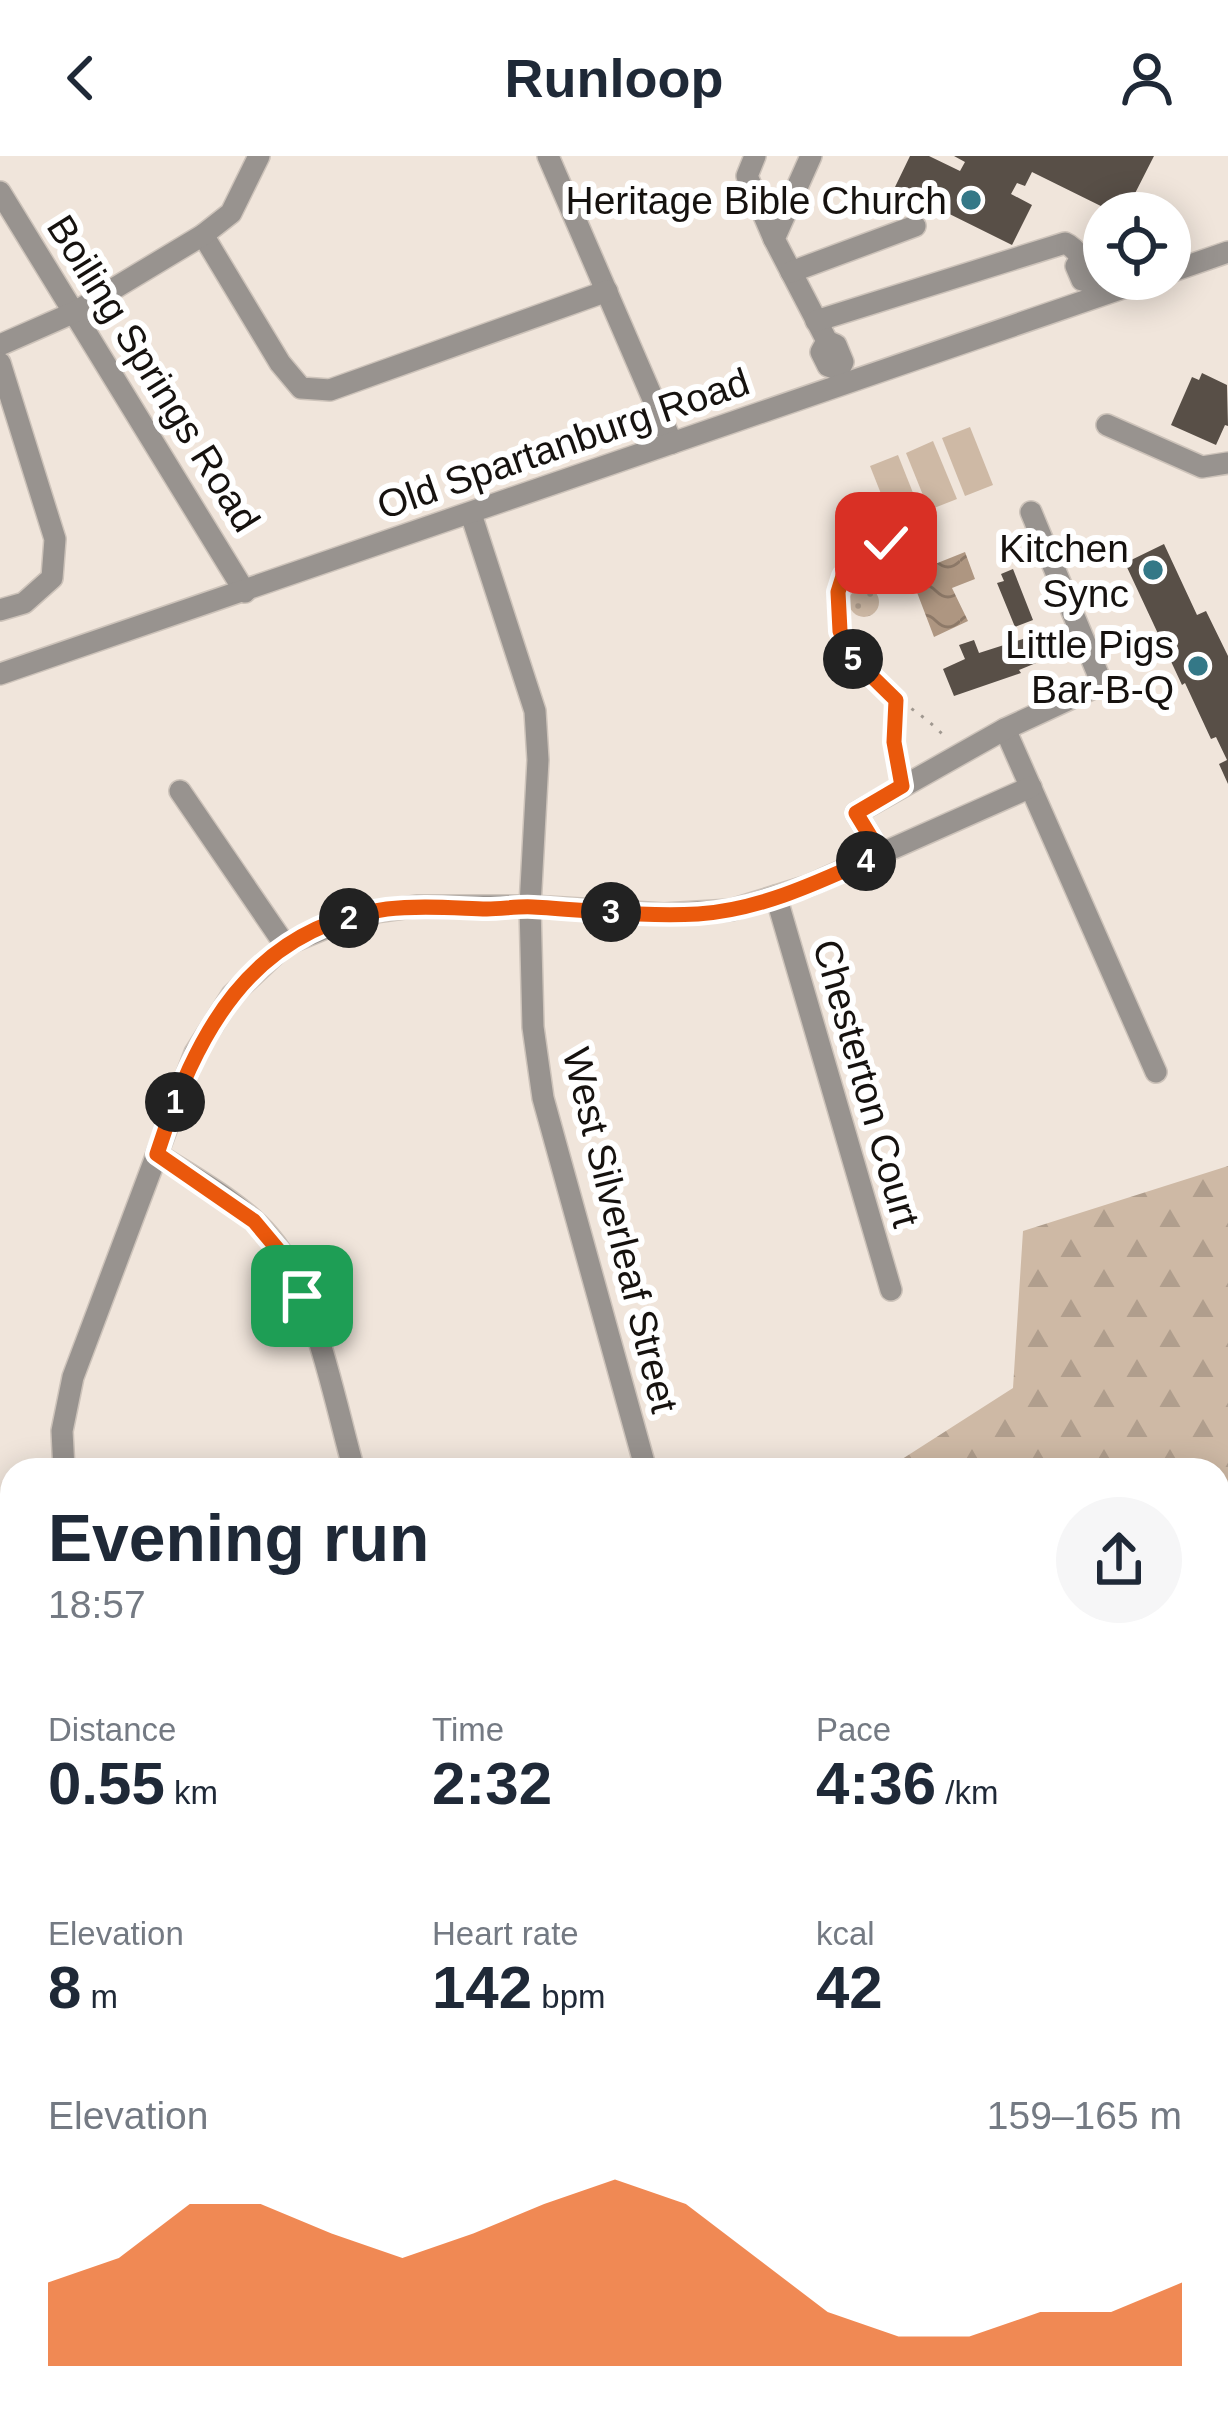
<!DOCTYPE html>
<html lang="en">
<head>
<meta charset="utf-8">
<style>
	body { margin:0; font-family:Arial,sans-serif; background:#f6f6f7; color:#1f2937; height:100vh; display:flex; flex-direction:column; font-size:45px; white-space:nowrap }
	* { box-sizing:border-box; margin:0 }
	p { font-size:39px; color:#747a83 }
	.icon { flex:none; width:66px; height:66px; fill:none; stroke:currentColor; stroke-width:2; stroke-linecap:round; stroke-linejoin:round }
	.map { position:relative; flex:1; overflow:hidden }
	.sheet { position:absolute; left:0px; top:1302px; width:1230px; height:975px; display:flex; flex-direction:column; background:#fff; border-radius:36px 36px 0 0; box-shadow:0 6px 30px #0003 }
	.sheet>* { flex:none }
	.buttons { position:absolute; left:1083px; top:36px; display:grid; gap:24px }
	.buttons a { display:grid; place-items:center; width:108px; height:108px; border-radius:50%; background:#fff; box-shadow:0 6px 30px #0003; font-size:60px }
	.pin { position:absolute; display:grid; place-items:center; width:102px; height:102px; color:#fff; margin:-51px; border-radius:24px; box-shadow:0 6px 18px #0006 }
	.km { position:absolute; width:60px; height:60px; margin:-30px; border-radius:50%; background:#222; color:#fff; font-size:33px; line-height:60px; text-align:center }
	.round { display:grid; place-items:center; flex:none; width:126px; height:126px; border-radius:63px; background:#f6f6f7 }
	.headline { display:flex; align-items:center; justify-content:space-between; height:204px; padding:0 48px }
	h1 { font-size:66px; font-weight:800; line-height:90px }
	.stats { display:grid; grid-template-columns:repeat(3,1fr); gap:18px; height:204px; padding:12px 48px }
	.stats div { display:grid; align-content:center }
	.stats b { font-size:60px; font-weight:800 }
	.stats small { font-size:33px; font-weight:400 }
	.stats p { font-size:33px }
	.chart { height:336px; padding:24px 48px }
	.chart p { display:flex; justify-content:space-between }
	.chart svg { width:100%; height:216px; margin-top:12px; fill:#ea580c; opacity:.7 }
	header { display:flex; justify-content:space-between; align-items:center; height:156px; padding:0 48px; background:#fff; font-size:54px; font-weight:800 }
	.map>svg:first-child { display:block }
	.green { fill:#ceb9a5 }
	.forest { fill:url(#forest-firs) }
	.park { fill:url(#park-dots) }
	.water { fill:url(#water-waves) }
	.lines { fill:none; stroke-linecap:round; stroke-linejoin:round }
	.stream { stroke:#ae9681; stroke-width:6 }
	.building { fill:#584f47 }
	.minor-casing { stroke:#cdc3ba; stroke-width:24 }
	.path { stroke:#a09890; stroke-width:3; stroke-dasharray:3 9; stroke-linecap:butt }
	.minor { stroke:#98938f; stroke-width:21 }
	.route-casing { stroke:#fff; stroke-width:24 }
	.route { stroke:#ea580c; stroke-width:15 }
	.poi-dot { fill:#347887; stroke:#fff; stroke-width:4.5 }
	.labels { text-anchor:middle; stroke-width:12; stroke-linejoin:round; paint-order:stroke }
	.poi-label { font-size:39px; fill:#16120f; stroke:#fff; text-anchor:end }
	.street-label { font-size:39px; fill:#16120f; stroke:#fff }
</style>
</head>
<body>
<header><svg class="icon" aria-label="back" viewBox="0 0 24 24"><path d="M15 5l-7 7 7 7"/></svg>Runloop<svg class="icon" aria-label="person" viewBox="0 0 24 24"><circle cx="12" cy="8" r="4"/><path d="M4 21q1-7 8-7t8 7"/></svg></header>
<div class="map">
<svg width="1228" height="2276" viewBox="0 0 1228 2276">
	<defs>
		<pattern id="forest-firs" width="22" height="20" patternUnits="userSpaceOnUse" patternTransform="scale(3)"><rect width="22" height="20" fill="#ceb9a5"/><path d="M5 1l3.5 6h-7zM16 11l3.5 6h-7z" fill="#b09e8d"/></pattern>
		<pattern id="park-dots" width="8" height="8" patternUnits="userSpaceOnUse" patternTransform="scale(3)"><rect width="8" height="8" fill="#ceb9a5"/><path d="M2 2h.1M6 6h.1" fill="none" stroke="#b09e8d" stroke-width="1.8" stroke-linecap="round"/></pattern>
		<pattern id="water-waves" width="16" height="10" patternUnits="userSpaceOnUse" patternTransform="scale(3)"><rect width="16" height="10" fill="#ae9681"/><path d="M0 5q4-4 8 0t8 0" fill="none" stroke="#8d7968"/></pattern>
	</defs>
	<rect width="100%" height="100%" fill="#f0e5db"/>
	<g class="green">
		<path d="M970 271 993 329 965 340 942 282Z"/>
		<path d="M933 285 957 343 929 354 906 297Z"/>
		<path d="M898 299 921 357 893 368 870 310Z"/>
	</g>
	<g class="forest">
		<path d="M1228 1010V1645L1218 1640V1314H885L1013 1232 1023 1075Z"/>
		<path d="M461 2265H588L586 2276H457Z"/>
	</g>
	<circle class="park" cx="864" cy="446" r="15"/>
	<path class="water" d="M965 396 975 423 952 432 968 465 934 481 910 418Z"/>
	<g class="lines">
		<path class="stream" d="M439 2276 442 2265"/>
	</g>
	<g class="building">
		<path d="M910 0H929L960 15 965 6 954 0H1154L1125 57H1115L1032 16 1025 30 1017 27 1011 38 1032 49 1012 89 895 31Z"/>
		<path d="M1202 217 1227 229 1228 270 1225 269 1216 289 1171 269 1192 221 1199 224Z"/>
		<path d="M1164 388 1197 459 1206 455 1228 500V628L1219 608 1227 604 1216 581 1211 583 1185 527 1182 529 1125 407Z"/>
		<path d="M1013 413 1033 464 1015 471 997 427 1004 425 1001 418Z"/>
		<path d="M1026 482 1036 507 1019 514 1021 517 954 540 943 513 965 503 959 489 974 484 979 497Z"/>
	</g>
	<g class="lines">
		<g class="minor-casing">
			<g id="minor">
				<path d="M548 0 672 287"/>
				<path d="M755 0 747 20 774 83"/>
				<path d="M811 0 774 83 827 185 836 189 843 206 839 214 828 210 821 196 827 185"/>
				<path d="M0 36 245 436"/>
				<path d="M203 79 280 207 301 232 330 234 607 135"/>
				<path d="M791 116 915 70"/>
				<path d="M1170 116 1228 96"/>
				<path d="M816 165 1065 87C1077 92 1091 114 1089 126L1082 124 1076 110 1080 104"/>
				<path d="M0 189 75 156 203 79 231 57 259 0"/>
				<path d="M0 207 55 383 52 422 24 447 0 454"/>
				<path d="M1107 269 1202 311 1228 307"/>
				<path d="M471 358 535 555 538 604 530 750 533 871 543 942 646 1314"/>
				<path d="M0 518 1149 123"/>
				<path d="M1005 573 1156 916"/>
				<path d="M180 635 285 789"/>
				<path d="M881 698 856 657 1005 573 1102 528 1031 356"/>
				<path d="M776 740 891 1134"/>
				<path d="M157 998C194 1022 240 1046 269 1080 314 1131 335 1248 354 1314"/>
				<path d="M64 1314 62 1275 73 1221 195 897 232 839 285 789 360 758 418 750H530L664 758 731 754 808 730 1031 631"/>
				<path d="M0 1678 12 1673"/>
				<path d="M1218 1865 1228 1873"/>
				<path d="M1218 2198 1228 2152"/>
				<path d="M119 2265 123 2276"/>
				<path d="M1133 2265 1191 2276"/>
				<path d="M357 2276 359 2265"/>
				<path d="M699 2276 702 2265"/>
			</g>
		</g>
		<g class="path">
			<path d="M886 387C854 409 836 416 839 459 844 527 907 539 945 581"/>
			<path d="M896 544 894 586 898 611"/>
		</g>
		<use href="#minor" class="minor"/>
	</g>
	<g class="lines">
		<g class="route-casing">
			<path id="route" d="M302 1140 285 1102 254 1065 157 998C195 880 249 771 387 753 420 749 454 752 487 753 503 753 518 750 533 751 588 754 643 761 698 758 762 754 823 724 881 698L856 657 902 630 894 586 896 544 850 499 840 475 838 436 843 420 886 387"/>
		</g>
		<use href="#route" class="route"/>
	</g>
	<g class="poi-dot">
		<circle cx="971" cy="44" r="12"/>
		<circle cx="1153" cy="414" r="12"/>
		<circle cx="1198" cy="510" r="12"/>
	</g>
	<g class="labels">
		<g class="poi-label">
			<text x="947" y="58">Heritage Bible Church</text>
			<text x="1129" y="406">Kitchen<tspan x="1129" dy="45">Sync</tspan></text>
			<text x="1174" y="502">Little Pigs<tspan x="1174" dy="45">Bar-B-Q</tspan></text>
		</g>
		<g class="street-label">
			<text transform="translate(154 217) rotate(58)" y="14">Boiling Springs Road</text>
			<text transform="translate(563 287) rotate(-19)" y="14">Old Spartanburg Road</text>
			<text transform="translate(867 927) rotate(74)" y="14">Chesterton Court</text>
			<text transform="translate(621 1074) rotate(76)" y="14">West Silverleaf Street</text>
		</g>
	</g>
</svg>
<div class="buttons">
<a><svg class="icon" aria-label="locate" viewBox="0 0 24 24"><circle cx="12" cy="12" r="6"/><path d="M12 2v4M12 18v4M2 12h4M18 12h4"/></svg></a>
</div>
<div class="pin" style="left:302px;top:1140px;background:#1e9e55"><svg class="icon" aria-label="arrive" viewBox="0 0 24 24"><path d="M6 21V4h12l-3 4 3 4H6"/></svg></div>
<div class="pin" style="left:886px;top:387px;background:#d93025"><svg class="icon" aria-label="check" viewBox="0 0 24 24"><path d="M5 12l5 5 9-10"/></svg></div>
<b class="km" style="left:175px;top:946px">1</b>
<b class="km" style="left:349px;top:762px">2</b>
<b class="km" style="left:611px;top:756px">3</b>
<b class="km" style="left:866px;top:705px">4</b>
<b class="km" style="left:853px;top:503px">5</b>
<section class="sheet">
<div class="headline"><div><h1>Evening run</h1><p>18:57</p></div><a class="round"><svg class="icon" aria-label="share" viewBox="0 0 24 24"><path d="M12 15V3M7 8l5-5 5 5M5 13v7h14v-7"/></svg></a></div>
<div class="stats">
<div><p>Distance</p><b>0.55<small> km</small></b></div>
<div><p>Time</p><b>2:32</b></div>
<div><p>Pace</p><b>4:36<small> /km</small></b></div>
</div>
<div class="stats">
<div><p>Elevation</p><b>8<small> m</small></b></div>
<div><p>Heart rate</p><b>142<small> bpm</small></b></div>
<div><p>kcal</p><b>42</b></div>
</div>
<div class="chart"><p><span>Elevation</span>159–165 m</p>
<svg viewBox="0 0 160 44" preserveAspectRatio="none"><path d="M0 44V27L10 22L20 11L30 11L40 17L50 22L60 17L70 11L80 6L90 11L100 22L110 33L120 38L130 38L140 33L150 33L160 27V44z"/></svg>
</div>
</section>
</div>
</body>
</html>
